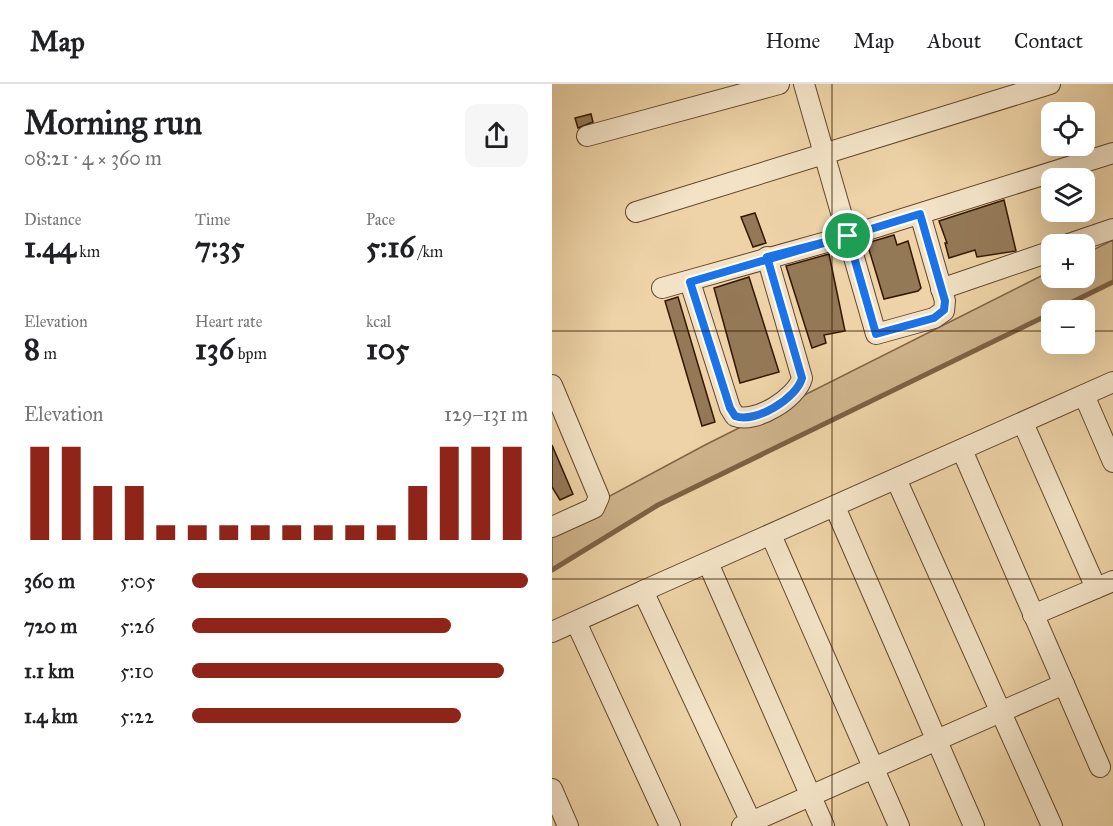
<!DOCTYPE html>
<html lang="en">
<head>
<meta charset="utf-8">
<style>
	body { margin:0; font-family:"IM FELL Great Primer",serif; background:#f6f6f6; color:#202124; height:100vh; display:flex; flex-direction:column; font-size:22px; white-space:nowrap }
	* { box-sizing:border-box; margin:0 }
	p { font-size:20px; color:#757577 }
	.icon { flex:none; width:33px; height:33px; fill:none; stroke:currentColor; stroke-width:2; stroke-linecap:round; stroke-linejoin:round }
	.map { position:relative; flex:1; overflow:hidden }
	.sheet { display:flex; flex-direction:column; background:#fff; width:552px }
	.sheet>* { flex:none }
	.fabs { position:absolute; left:489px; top:18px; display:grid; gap:12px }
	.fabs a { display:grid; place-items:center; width:54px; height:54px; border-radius:12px; background:#fff; box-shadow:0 6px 24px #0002; font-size:30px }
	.pin { position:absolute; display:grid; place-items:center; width:51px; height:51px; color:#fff; margin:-26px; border:3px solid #fff; border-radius:50%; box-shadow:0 2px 6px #0007 }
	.round { display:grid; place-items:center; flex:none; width:63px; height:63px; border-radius:12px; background:#f6f6f6 }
	.overview { display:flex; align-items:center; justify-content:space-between; height:102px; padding:0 24px }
	h1 { font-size:33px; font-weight:700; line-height:45px }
	.metrics { display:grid; grid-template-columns:repeat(3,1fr); gap:9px; height:102px; padding:6px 24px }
	.metrics div { display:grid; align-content:center }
	.metrics b { font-size:30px; font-weight:700 }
	.metrics small { font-size:16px; font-weight:400 }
	.metrics p { font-size:16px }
	.chart { height:168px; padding:12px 24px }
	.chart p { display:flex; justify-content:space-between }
	.chart svg { width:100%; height:108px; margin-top:6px; stroke:#8f2418; stroke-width:6 }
	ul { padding:0 24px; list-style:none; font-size:20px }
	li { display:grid; grid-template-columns:96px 72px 1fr; align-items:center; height:45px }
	li i { height:15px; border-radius:8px; background:#8f2418 }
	header { display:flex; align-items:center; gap:36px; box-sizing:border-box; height:84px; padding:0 30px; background:#fff; border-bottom:2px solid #e0e0e0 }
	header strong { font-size:28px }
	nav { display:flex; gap:33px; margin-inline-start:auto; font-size:21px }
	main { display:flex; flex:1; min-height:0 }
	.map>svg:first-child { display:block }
	.green { fill:#ceb38b; stroke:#816546; stroke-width:1.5 }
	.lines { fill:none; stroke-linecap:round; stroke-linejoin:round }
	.stream { stroke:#7d6142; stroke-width:5 }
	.building { fill:#947957; stroke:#341700; stroke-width:1.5 }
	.minor-casing { stroke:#62462a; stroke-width:22 }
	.minor { stroke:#f3e2c6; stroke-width:20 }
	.route-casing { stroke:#fff; stroke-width:12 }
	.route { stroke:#1a73e8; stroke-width:8 }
	.grid { fill:none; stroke:#341700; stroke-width:1.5; stroke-opacity:0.55 }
</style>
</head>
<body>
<header>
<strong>Map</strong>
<nav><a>Home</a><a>Map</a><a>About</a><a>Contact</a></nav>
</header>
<main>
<section class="sheet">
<div class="overview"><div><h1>Morning run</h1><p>08:21 · 4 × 360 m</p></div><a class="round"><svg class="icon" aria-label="share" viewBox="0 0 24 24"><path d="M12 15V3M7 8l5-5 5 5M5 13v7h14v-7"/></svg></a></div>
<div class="metrics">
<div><p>Distance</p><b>1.44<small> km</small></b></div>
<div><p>Time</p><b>7:35</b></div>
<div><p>Pace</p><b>5:16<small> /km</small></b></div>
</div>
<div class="metrics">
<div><p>Elevation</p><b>8<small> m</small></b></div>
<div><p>Heart rate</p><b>136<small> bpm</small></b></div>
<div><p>kcal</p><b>105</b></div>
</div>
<div class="chart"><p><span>Elevation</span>129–131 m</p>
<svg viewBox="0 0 160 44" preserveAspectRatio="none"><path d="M5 44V6M15 44V6M25 44V22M35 44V22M45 44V38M55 44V38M65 44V38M75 44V38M85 44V38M95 44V38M105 44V38M115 44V38M125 44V22M135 44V6M145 44V6M155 44V6"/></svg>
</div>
<ul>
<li><b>360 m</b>5:05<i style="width:100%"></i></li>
<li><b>720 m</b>5:26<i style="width:77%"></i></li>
<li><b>1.1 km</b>5:10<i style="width:93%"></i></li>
<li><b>1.4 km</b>5:22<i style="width:80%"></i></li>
</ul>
</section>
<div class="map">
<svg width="561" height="742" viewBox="0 0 561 742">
	<rect width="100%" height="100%" fill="#edd3a7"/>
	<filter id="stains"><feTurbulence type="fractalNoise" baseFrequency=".00333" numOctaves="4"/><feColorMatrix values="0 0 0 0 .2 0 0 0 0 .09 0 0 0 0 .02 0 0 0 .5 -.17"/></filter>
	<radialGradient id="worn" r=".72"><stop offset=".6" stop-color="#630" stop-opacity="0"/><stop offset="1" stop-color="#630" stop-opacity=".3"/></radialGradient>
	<path class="green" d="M561 156V198L106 421 0 486V443L153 361 499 187 500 194H532L533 170Z"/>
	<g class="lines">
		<g class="stream">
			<path d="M504 226 561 198"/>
			<path d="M0 486 106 421 500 229"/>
		</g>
	</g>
	<g class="building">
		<path d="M39 30 41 38 26 44 23 34Z"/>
		<path d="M452 116 464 167 425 173 423 166 397 174 393 159H395L387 137Z"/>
		<path d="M203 129 214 159 201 163 189 133Z"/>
		<path d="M342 151 345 161 356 157 369 204 366 207 332 215 315 159Z"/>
		<path d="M277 170 293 247 272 251 274 259 260 264 234 182Z"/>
		<path d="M197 193 227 288 188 299 162 204Z"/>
		<path d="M126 213 163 338 150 342 113 217Z"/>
		<path d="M0 361 21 410 8 416 0 403Z"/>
	</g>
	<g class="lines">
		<g class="minor-casing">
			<g id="minor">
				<path d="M252 0 324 250 382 234 392 227 393 217 368 130"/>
				<path d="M35 52 227 0"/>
				<path d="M84 128 498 0"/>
				<path d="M517 160 561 145"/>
				<path d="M138 198 178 324 183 332C203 340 245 314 250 294L215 173"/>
				<path d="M110 204 296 152 561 69"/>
				<path d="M389 205 500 167"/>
				<path d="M0 301 47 413 42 424 0 443"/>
				<path d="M532 311 561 378"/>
				<path d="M471 339 544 504"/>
				<path d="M410 366 548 683"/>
				<path d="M344 395 500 742"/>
				<path d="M283 423 422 742"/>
				<path d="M219 451 347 742"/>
				<path d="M156 479 272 742"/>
				<path d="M91 507 561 298"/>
				<path d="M481 531 561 497"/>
				<path d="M24 538 118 742"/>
				<path d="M0 548 91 507 199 738"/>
				<path d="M0 705 16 742"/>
				<path d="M190 742 512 600"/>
			</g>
		</g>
		<use href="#minor" class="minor"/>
	</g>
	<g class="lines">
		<g class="route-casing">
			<path id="route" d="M296 152 215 173 250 294C245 314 203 340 183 332L178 324 138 198 296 152 324 250 382 234 392 226 393 217 368 130 296 152"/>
		</g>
		<use href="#route" class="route"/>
	</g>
	<path class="grid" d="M280 0V742M0 247H500M532 247H561M0 495H561"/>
	<rect width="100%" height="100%" filter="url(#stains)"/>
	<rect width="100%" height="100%" fill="url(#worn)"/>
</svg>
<div class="fabs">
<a><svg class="icon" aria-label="locate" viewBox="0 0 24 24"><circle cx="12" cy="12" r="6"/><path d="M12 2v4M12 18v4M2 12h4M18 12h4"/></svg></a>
<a><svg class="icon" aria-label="layers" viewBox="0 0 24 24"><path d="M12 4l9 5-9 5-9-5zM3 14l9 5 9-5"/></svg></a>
<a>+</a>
<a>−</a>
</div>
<div class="pin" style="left:296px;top:152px;background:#1e9e55"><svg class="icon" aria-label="arrive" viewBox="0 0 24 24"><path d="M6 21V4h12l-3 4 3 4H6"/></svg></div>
</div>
</main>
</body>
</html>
